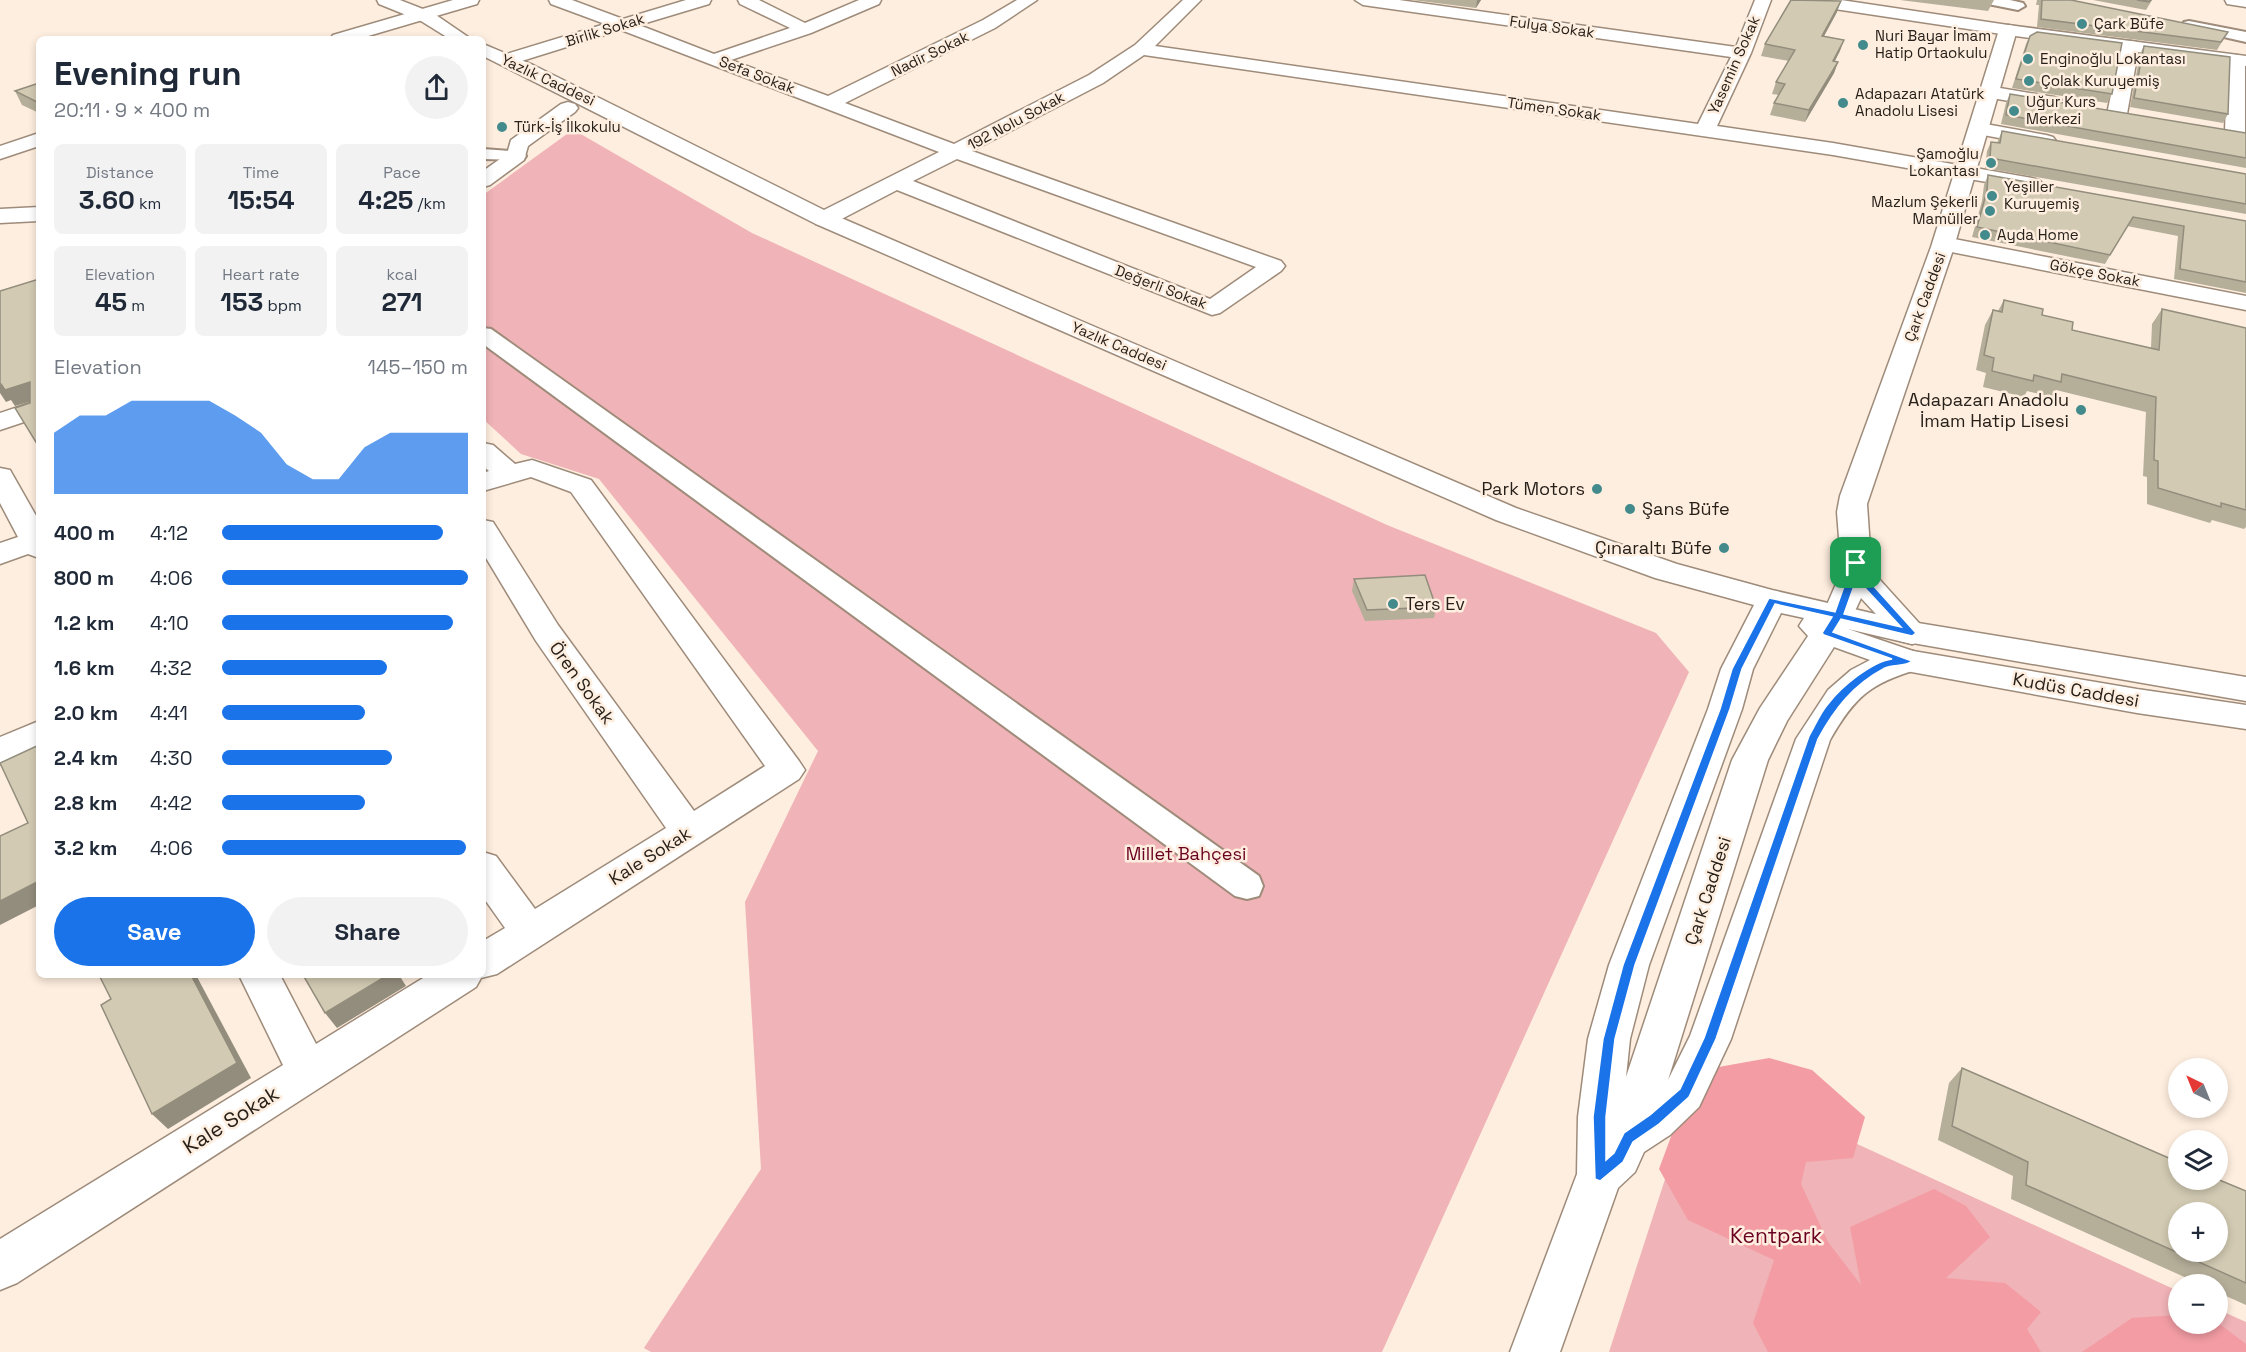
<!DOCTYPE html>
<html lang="en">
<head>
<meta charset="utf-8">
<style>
	body { margin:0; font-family:"Space Grotesk",sans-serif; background:#f2f2f3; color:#1f2937; height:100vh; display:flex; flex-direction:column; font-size:22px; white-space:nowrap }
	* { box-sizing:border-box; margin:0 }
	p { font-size:20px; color:#747a83 }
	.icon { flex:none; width:33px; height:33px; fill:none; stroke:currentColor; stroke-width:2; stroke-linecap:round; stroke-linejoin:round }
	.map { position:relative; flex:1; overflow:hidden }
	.panel { position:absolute; left:36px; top:36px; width:450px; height:942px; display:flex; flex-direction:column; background:#fff; border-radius:9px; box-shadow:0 3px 9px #0003 }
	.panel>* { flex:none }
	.needle { width:39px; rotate:317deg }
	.fabs { position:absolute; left:2168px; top:1058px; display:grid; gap:12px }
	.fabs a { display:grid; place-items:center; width:60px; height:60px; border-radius:50%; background:#fff; box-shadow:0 3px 9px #0003; font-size:30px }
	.pin { position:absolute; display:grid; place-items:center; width:51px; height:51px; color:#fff; margin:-26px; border-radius:12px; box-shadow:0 3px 9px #0006 }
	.round { display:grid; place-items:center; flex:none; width:63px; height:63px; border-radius:32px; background:#f2f2f3 }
	.head { display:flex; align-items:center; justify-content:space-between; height:102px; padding:0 18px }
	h1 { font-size:33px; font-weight:700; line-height:45px }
	.figures { display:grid; grid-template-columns:repeat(3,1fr); gap:9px; height:102px; padding:6px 18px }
	.figures div { display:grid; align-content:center; border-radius:9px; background:#f2f2f3; text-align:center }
	.figures b { font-size:26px; font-weight:700 }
	.figures small { font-size:16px; font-weight:400 }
	.figures p { font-size:16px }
	.chart { height:168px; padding:12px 18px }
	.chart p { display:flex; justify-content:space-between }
	.chart svg { width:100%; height:108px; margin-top:6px; fill:#1a73e8; opacity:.7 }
	.primary-button { display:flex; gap:12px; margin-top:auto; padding:12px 18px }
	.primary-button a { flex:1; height:69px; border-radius:36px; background:#1a73e8; color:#fff; font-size:24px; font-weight:700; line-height:69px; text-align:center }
	.primary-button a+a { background:#f2f2f3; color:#1f2937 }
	ul { padding:0 18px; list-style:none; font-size:20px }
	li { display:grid; grid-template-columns:96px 72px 1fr; align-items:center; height:45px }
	li i { height:15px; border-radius:8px; background:#1a73e8 }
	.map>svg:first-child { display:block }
	.green { fill:#f0b3b7 }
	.forest { fill:#f39ca4 }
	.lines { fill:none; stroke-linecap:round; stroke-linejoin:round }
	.pedestrian-casing { stroke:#9e8b7a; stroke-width:4 }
	.minor-casing { stroke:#9e8b7a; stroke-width:3 }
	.tertiary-casing { stroke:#9e8b7a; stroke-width:3 }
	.secondary-casing { stroke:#9e8b7a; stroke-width:3 }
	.pedestrian { fill:#fff; fill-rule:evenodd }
	.minor { fill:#fff; fill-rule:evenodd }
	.tertiary { fill:#fff; fill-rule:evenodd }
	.secondary { fill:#fff; fill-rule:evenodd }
	.wall { fill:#b5ae99 }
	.shaded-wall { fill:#938d7d }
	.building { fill:#d2cab2; stroke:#938d7d; stroke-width:1.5; fill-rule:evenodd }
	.route { fill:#1a73e8; stroke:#fff; stroke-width:1.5; fill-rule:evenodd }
	.poi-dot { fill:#428a8b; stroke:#feeedf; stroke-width:2 }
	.labels { text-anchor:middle; stroke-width:5; stroke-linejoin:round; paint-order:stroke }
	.far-poi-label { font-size:15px; fill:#28211a; stroke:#feeedf; text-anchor:start }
	.far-street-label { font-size:15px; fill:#28211a; stroke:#feeedf }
	.poi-label { font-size:18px; fill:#28211a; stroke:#feeedf; text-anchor:end }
	.street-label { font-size:18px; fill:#28211a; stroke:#feeedf }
	.park-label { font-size:18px; fill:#6a0021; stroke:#feeedf }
	.near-street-label { font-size:21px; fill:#28211a; stroke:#feeedf }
	.near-park-label { font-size:21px; fill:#6a0021; stroke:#feeedf }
</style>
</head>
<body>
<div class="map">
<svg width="2246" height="1352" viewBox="0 0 2246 1352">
	<rect width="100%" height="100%" fill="#feeedf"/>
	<g class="green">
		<path d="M579 133 752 233 1387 525 1656 633 1689 672 1382 1352H651L644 1348 761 1169 745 902 818 751 599 479 521 454 483 419V195L567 134Z"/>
		<path d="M1757 1098 2178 1291V1323H2217V1309L2246 1322V1352H1609L1669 1167Z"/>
	</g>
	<g class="forest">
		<path d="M1769 1058 1812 1070 1865 1117 1853 1158 1806 1162 1801 1184 1828 1242 1861 1285 1850 1227 1934 1189 1966 1206 1990 1237 1946 1278 2005 1283 2041 1312 2027 1329 2041 1352H1768L1753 1323 1774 1260 1688 1220 1659 1169 1682 1107 1713 1068Z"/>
		<path d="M2178 1315V1323L2217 1322 2246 1344V1352H2082L2132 1318Z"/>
	</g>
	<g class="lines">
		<g class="pedestrian-casing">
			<g id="pedestrian">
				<path d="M1981 0H2010L2023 3 2025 6 2018 10 1983 3Z"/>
				<path d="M2189 21 2246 32V42L2184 28 2182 25 2184 22Z"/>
				<path d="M483 149 523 152 526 156 523 160 483 159Z"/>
				<path d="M483 328 491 329 1259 876 1263 886 1259 896 1247 899 1235 896 483 344Z"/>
			</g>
		</g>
		<g class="minor-casing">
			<g id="minor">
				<path d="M453 0H479L477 4 358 39H330L333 35Z"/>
				<path d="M549 0H572L623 19 686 0H711L709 4 639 25 714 54 790 28 740 4 738 0H759L805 23 859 0H881L879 4 811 33 731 60 828 96 983 20 1017 0H1037L995 28 845 103 954 144 1089 75 1135 45 1183 0H1201L1155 46 1698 124 1731 57 1363 5 1355 0H1399L1736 47 1755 0H1771L1751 53 1717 126 1833 143 2032 178 2039 180 2043 184 2039 188 2032 190 1833 155 1144 55 1103 83 972 151 1281 261 1285 266 1281 271 1220 313 1212 315 897 190 832 224 824 226 816 224 813 219 816 214 939 152 621 30 512 64H500L497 60 500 56 605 24 551 4ZM957 159 1256 267 1210 299 913 181Z"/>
				<path d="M2225 0H2246V7L2227 4Z"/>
				<path d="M2130 41 2136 42 2139 46 2127 114 2124 118H2110L2107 114 2121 46 2124 42Z"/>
				<path d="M2236 55 2242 56 2245 60V133L2242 137H2228L2225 133 2227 60 2230 56Z"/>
				<path d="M1988 86 2054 97 2061 99 2064 103 2061 107 2054 109 1981 96 1979 92 1981 88Z"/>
				<path d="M568 102 575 104 578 108 575 112 528 146 524 160 490 185 483 187V171L507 154 511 140 561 104Z"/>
				<path d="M1980 123 2046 135 2053 137 2056 141 2053 145 2046 147 1973 133 1970 129 1973 125Z"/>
				<path d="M39 133V146L0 159V146Z"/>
				<path d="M39 207V221L0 223V209Z"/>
				<path d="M1944 237 2246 296V310L1936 249 1933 244 1936 239Z"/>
				<path d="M39 400V417L0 430V413Z"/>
				<path d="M483 443 493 445 515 464 532 460 591 480 799 761 805 770 799 779 497 974 481 978 476 987 17 1283 0 1290V1239L283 1065 239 975H280L316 1044 428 975H483V941L505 928 483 897V852L496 856 535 909 666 828 536 641 483 553V520L493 522 558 625 694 811 765 766 571 492 531 477 483 491V473L489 471 483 466Z"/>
				<path d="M0 468 10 470 39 521V558L28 554 0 564V543L18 537 0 503Z"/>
				<path d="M1912 622 2246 677V701L1901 641 1896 633 1901 625Z"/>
				<path d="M1907 650 2137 689 2246 705V729L2137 713 1895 669 1891 661 1895 653Z"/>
				<path d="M39 721V748L0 764V737Z"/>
			</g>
		</g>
		<g class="tertiary-casing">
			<path id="tertiary" d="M2008 25 2014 26 2017 30 1954 247 1867 504 1871 563 1880 580 1928 633 1923 641 1912 644 1901 641 1861 598 1849 624 1838 627 1827 624 1822 616 1836 584 1841 564 1837 512 1840 496 1931 247 1999 30 2002 26Z"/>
		</g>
		<g class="secondary-casing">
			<g id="secondary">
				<path d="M377 0H400L433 13 471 39H450L421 21 379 4Z"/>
				<path d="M1800 0H1841L2008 25 2246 56V66L2008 35 1808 5Z"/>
				<path d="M483 44 533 65 832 214 1516 508 1677 564 1772 590 1923 625 1928 633 1923 641 1912 644 1848 629 1919 653 1923 661 1919 669C1871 683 1855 696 1830 740L1731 1039 1699 1107 1670 1135 1644 1152 1635 1172 1618 1188 1560 1352H1510L1577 1174 1578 1117 1588 1039 1609 965 1708 709 1721 669 1754 605 1655 578 1496 520 816 224 483 56ZM1781 613 1804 618 1799 626 1808 636 1760 708 1732 760 1626 1077 1630 1039 1649 965 1742 709 1753 669ZM1834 647 1870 660 1851 670 1828 690 1796 739 1690 1036 1668 1080 1768 760 1787 721Z"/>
			</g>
		</g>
		<use href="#pedestrian" class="pedestrian"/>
		<use href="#minor" class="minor"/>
		<use href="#tertiary" class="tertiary"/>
		<use href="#secondary" class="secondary"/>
	</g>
	<g class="wall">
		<path d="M1412 0H1481L1476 8Z"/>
		<path d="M1900 0H1994L1988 11Z"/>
		<path d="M2037 0H2071L2228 32 2217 50 2037 27 2039 5H2036Z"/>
		<path d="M2093 0H2152L2146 10Z"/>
		<path d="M1837 12 1824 36 1844 40 1835 61 1838 62 1834 73 1805 122 1770 115 1774 103 1779 95 1772 94 1776 82 1789 61 1761 56 1765 44Z"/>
		<path d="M2030 36 2112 94 2107 103 2012 88 2026 44Z"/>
		<path d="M2144 46 2228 114 2223 123 2130 107 2140 54Z"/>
		<path d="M39 83V113L22 105 15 91Z"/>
		<path d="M2010 94 2246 133V168L2001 124 2006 103Z"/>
		<path d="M2002 131 2246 174V214L1985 168 1987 151 1991 142 1997 143Z"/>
		<path d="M1988 175 2246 221V293L2174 279 2178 236 2127 226 2105 264 1972 237 1982 201 1984 185Z"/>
		<path d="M2004 300 2042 315 2072 330 2151 348 2152 324 2162 309 2246 328V527L2244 529 2212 520 2210 523 2147 504V477L2143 476 2146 412 2056 390 2052 397 2027 391 2024 397 1983 387 1986 373 1976 370 1985 325 1993 310 1998 311Z"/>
		<path d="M1354 579 1436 607 1434 618 1365 621 1352 591Z"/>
		<path d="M1962 1068 2246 1191V1305L2217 1292V1284H2200L2011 1199 2013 1176 1938 1140 1949 1083Z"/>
	</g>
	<g class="shaded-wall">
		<path d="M1477 0H1481L1476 8Z"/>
		<path d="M1841 1 1837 12 1818 47 1822 36Z"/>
		<path d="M1844 40 1840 51 1829 72 1833 61Z"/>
		<path d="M1838 62 1834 73 1805 122 1809 110Z"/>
		<path d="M30 382 39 399 15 406 11 400 6 402 0 393V384Z"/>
		<path d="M39 881V905L0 925V901Z"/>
		<path d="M191 975H196L251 1078 168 1129 152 1114Z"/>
		<path d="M388 975H399L406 986 337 1028 325 1013Z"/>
	</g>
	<g class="building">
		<path d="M1791 0 1841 1 1822 36 1844 40 1833 61 1838 62 1809 110 1774 103 1785 84 1776 82 1795 50 1765 44Z"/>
		<path d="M2042 0H2071L2228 32 2221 42 2041 19Z"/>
		<path d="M2137 0H2151L2149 2Z"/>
		<path d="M2037 32 2122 43 2112 94 2016 79 2030 36Z"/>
		<path d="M2144 46 2230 57 2228 114 2134 98Z"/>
		<path d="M39 83V103L15 91Z"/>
		<path d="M2010 94 2246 133V158L2006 115Z"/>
		<path d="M2002 131 2246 174V204L1990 158 1991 142 2000 143Z"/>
		<path d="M1988 175 2246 221V282L2180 269 2184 226 2133 217 2110 255 1977 227 1987 191Z"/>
		<path d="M39 279V447L15 408 30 403V382L5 390 1 384H0V291Z"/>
		<path d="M2004 300 2043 309 2042 315 2073 322 2072 330 2159 350 2162 309 2246 328V510L2221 503V507L2158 488V461L2154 460 2156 397 2062 374 2061 382 2034 375 2033 381 1992 371 1994 358 1984 355 1993 310 2002 312Z"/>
		<path d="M1425 575 1436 607 1367 610 1354 579Z"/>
		<path d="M39 745V881L0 901V836L28 823 0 763Z"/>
		<path d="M99 975H191L237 1063 152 1114 101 1005 111 999Z"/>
		<path d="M303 975H388L325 1013Z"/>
		<path d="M1962 1068 2178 1162V1179H2217L2246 1191V1283L2026 1185 2028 1162 1952 1126ZM2178 1212H2217V1251H2178Z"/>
	</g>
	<path class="route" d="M1853 561H1859L1871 583 1916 633 1912 636 1841 619 1833 632 1912 661C1905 667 1894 664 1885 668 1853 685 1835 708 1818 739L1716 1039 1689 1097 1659 1124 1633 1142 1623 1162 1600 1181 1595 1179 1593 1117 1603 1039 1623 965 1720 709 1732 669 1769 598 1835 612ZM1858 575 1864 587 1901 627 1844 614ZM1775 604 1832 617 1822 633 1824 635 1892 659C1871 662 1841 687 1828 704 1820 713 1815 726 1809 736L1704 1038 1680 1089 1650 1115 1624 1133 1614 1153 1606 1160V1117L1615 1039 1635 965 1730 709 1742 669Z"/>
	<g class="poi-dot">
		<circle cx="2082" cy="24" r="6"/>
		<circle cx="1863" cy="45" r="6"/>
		<circle cx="2028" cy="59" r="6"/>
		<circle cx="2029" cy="81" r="6"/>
		<circle cx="1843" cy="103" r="6"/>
		<circle cx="2014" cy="111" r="6"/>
		<circle cx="502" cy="127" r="6"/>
		<circle cx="1991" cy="163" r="6"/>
		<circle cx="1992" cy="196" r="6"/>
		<circle cx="1990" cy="211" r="6"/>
		<circle cx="1985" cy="235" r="6"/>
		<circle cx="2081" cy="410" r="6"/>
		<circle cx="1597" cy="489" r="6"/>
		<circle cx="1630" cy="509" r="6"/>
		<circle cx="1724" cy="548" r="6"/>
		<circle cx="1393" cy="604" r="6"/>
	</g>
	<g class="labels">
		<g class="far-poi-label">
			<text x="2094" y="29">Çark Büfe</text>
			<text x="1875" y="41">Nuri Bayar İmam<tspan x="1875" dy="17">Hatip Ortaokulu</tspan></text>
			<text x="2040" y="64">Enginoğlu Lokantası</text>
			<text x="2041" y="86">Çolak Kuruyemiş</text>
			<text x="1855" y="99">Adapazarı Atatürk<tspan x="1855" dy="17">Anadolu Lisesi</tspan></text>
			<text x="2026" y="107">Uğur Kurs<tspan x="2026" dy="17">Merkezi</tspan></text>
			<text x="514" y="132">Türk-İş İlkokulu</text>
			<text x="1979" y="159" text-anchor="end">Şamoğlu<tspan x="1979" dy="17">Lokantası</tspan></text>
			<text x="2004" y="192">Yeşiller<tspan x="2004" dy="17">Kuruyemiş</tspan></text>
			<text x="1978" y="207" text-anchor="end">Mazlum Şekerli<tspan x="1978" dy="17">Mamüller</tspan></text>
			<text x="1997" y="240">Ayda Home</text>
		</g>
		<g class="far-street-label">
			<text transform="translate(1552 27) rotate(8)" y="5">Fulya Sokak</text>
			<text transform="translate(605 30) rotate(-17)" y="5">Birlik Sokak</text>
			<text transform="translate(930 54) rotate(-26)" y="5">Nadir Sokak</text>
			<text transform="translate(1734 65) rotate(-66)" y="5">Yasemin Sokak</text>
			<text transform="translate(757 75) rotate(21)" y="5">Sefa Sokak</text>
			<text transform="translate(548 80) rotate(25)" y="5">Yazlık Caddesi</text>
			<text transform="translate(1554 109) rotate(8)" y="5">Tümen Sokak</text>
			<text transform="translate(1016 121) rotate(-28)" y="5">192 Nolu Sokak</text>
			<text transform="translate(2095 273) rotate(11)" y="5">Gökçe Sokak</text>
			<text transform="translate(1161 287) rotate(21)" y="5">Değerli Sokak</text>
			<text transform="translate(1925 297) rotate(-70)" y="5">Çark Caddesi</text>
			<text transform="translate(1119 346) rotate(23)" y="5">Yazlık Caddesi</text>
		</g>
		<g class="poi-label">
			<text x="2069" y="406">Adapazarı Anadolu<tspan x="2069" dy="21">İmam Hatip Lisesi</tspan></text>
			<text x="1585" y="495">Park Motors</text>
			<text x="1642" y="515" text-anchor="start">Şans Büfe</text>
			<text x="1712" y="554">Çınaraltı Büfe</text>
			<text x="1405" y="610" text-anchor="start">Ters Ev</text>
		</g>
		<g class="street-label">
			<text transform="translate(582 683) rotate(54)" y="6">Ören Sokak</text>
			<text transform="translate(2076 690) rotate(10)" y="6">Kudüs Caddesi</text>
			<text transform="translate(650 856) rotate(-32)" y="6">Kale Sokak</text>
			<text transform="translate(1708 891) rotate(-72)" y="6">Çark Caddesi</text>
		</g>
		<g class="park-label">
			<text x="1186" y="860">Millet Bahçesi</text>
		</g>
		<g class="near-street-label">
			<text transform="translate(231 1120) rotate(-32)" y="7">Kale Sokak</text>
		</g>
		<g class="near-park-label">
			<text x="1776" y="1243">Kentpark</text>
		</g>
	</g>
</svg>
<div class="fabs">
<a><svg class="needle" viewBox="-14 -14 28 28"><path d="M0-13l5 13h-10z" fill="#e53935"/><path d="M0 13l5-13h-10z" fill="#747a83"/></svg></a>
<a><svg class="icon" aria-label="layers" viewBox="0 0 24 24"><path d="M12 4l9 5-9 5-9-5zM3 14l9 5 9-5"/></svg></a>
<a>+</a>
<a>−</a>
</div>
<div class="pin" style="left:1856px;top:563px;background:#1e9e55"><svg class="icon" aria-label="arrive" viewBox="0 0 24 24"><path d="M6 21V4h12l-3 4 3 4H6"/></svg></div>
<section class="panel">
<div class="head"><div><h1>Evening run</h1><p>20:11 · 9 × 400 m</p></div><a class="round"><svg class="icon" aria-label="share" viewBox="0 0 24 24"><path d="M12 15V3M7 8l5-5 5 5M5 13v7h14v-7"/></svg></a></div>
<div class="figures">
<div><p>Distance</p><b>3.60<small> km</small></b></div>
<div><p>Time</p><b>15:54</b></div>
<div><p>Pace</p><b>4:25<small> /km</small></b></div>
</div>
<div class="figures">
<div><p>Elevation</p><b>45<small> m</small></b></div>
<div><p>Heart rate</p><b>153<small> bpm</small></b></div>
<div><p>kcal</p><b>271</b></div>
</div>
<div class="chart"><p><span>Elevation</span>145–150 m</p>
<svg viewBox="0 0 160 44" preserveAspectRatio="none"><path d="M0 44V19L10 12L20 12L30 6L40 6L50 6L60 6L70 12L80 19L90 32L100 38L110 38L120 25L130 19L140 19L150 19L160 19V44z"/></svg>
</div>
<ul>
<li><b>400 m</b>4:12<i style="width:90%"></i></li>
<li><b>800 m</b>4:06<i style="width:100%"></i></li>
<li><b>1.2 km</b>4:10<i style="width:94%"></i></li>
<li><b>1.6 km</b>4:32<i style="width:67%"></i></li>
<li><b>2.0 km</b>4:41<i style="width:58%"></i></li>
<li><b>2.4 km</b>4:30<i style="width:69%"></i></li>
<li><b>2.8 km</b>4:42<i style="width:58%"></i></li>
<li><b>3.2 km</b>4:06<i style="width:99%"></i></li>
</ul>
<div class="primary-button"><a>Save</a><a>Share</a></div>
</section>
</div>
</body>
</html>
